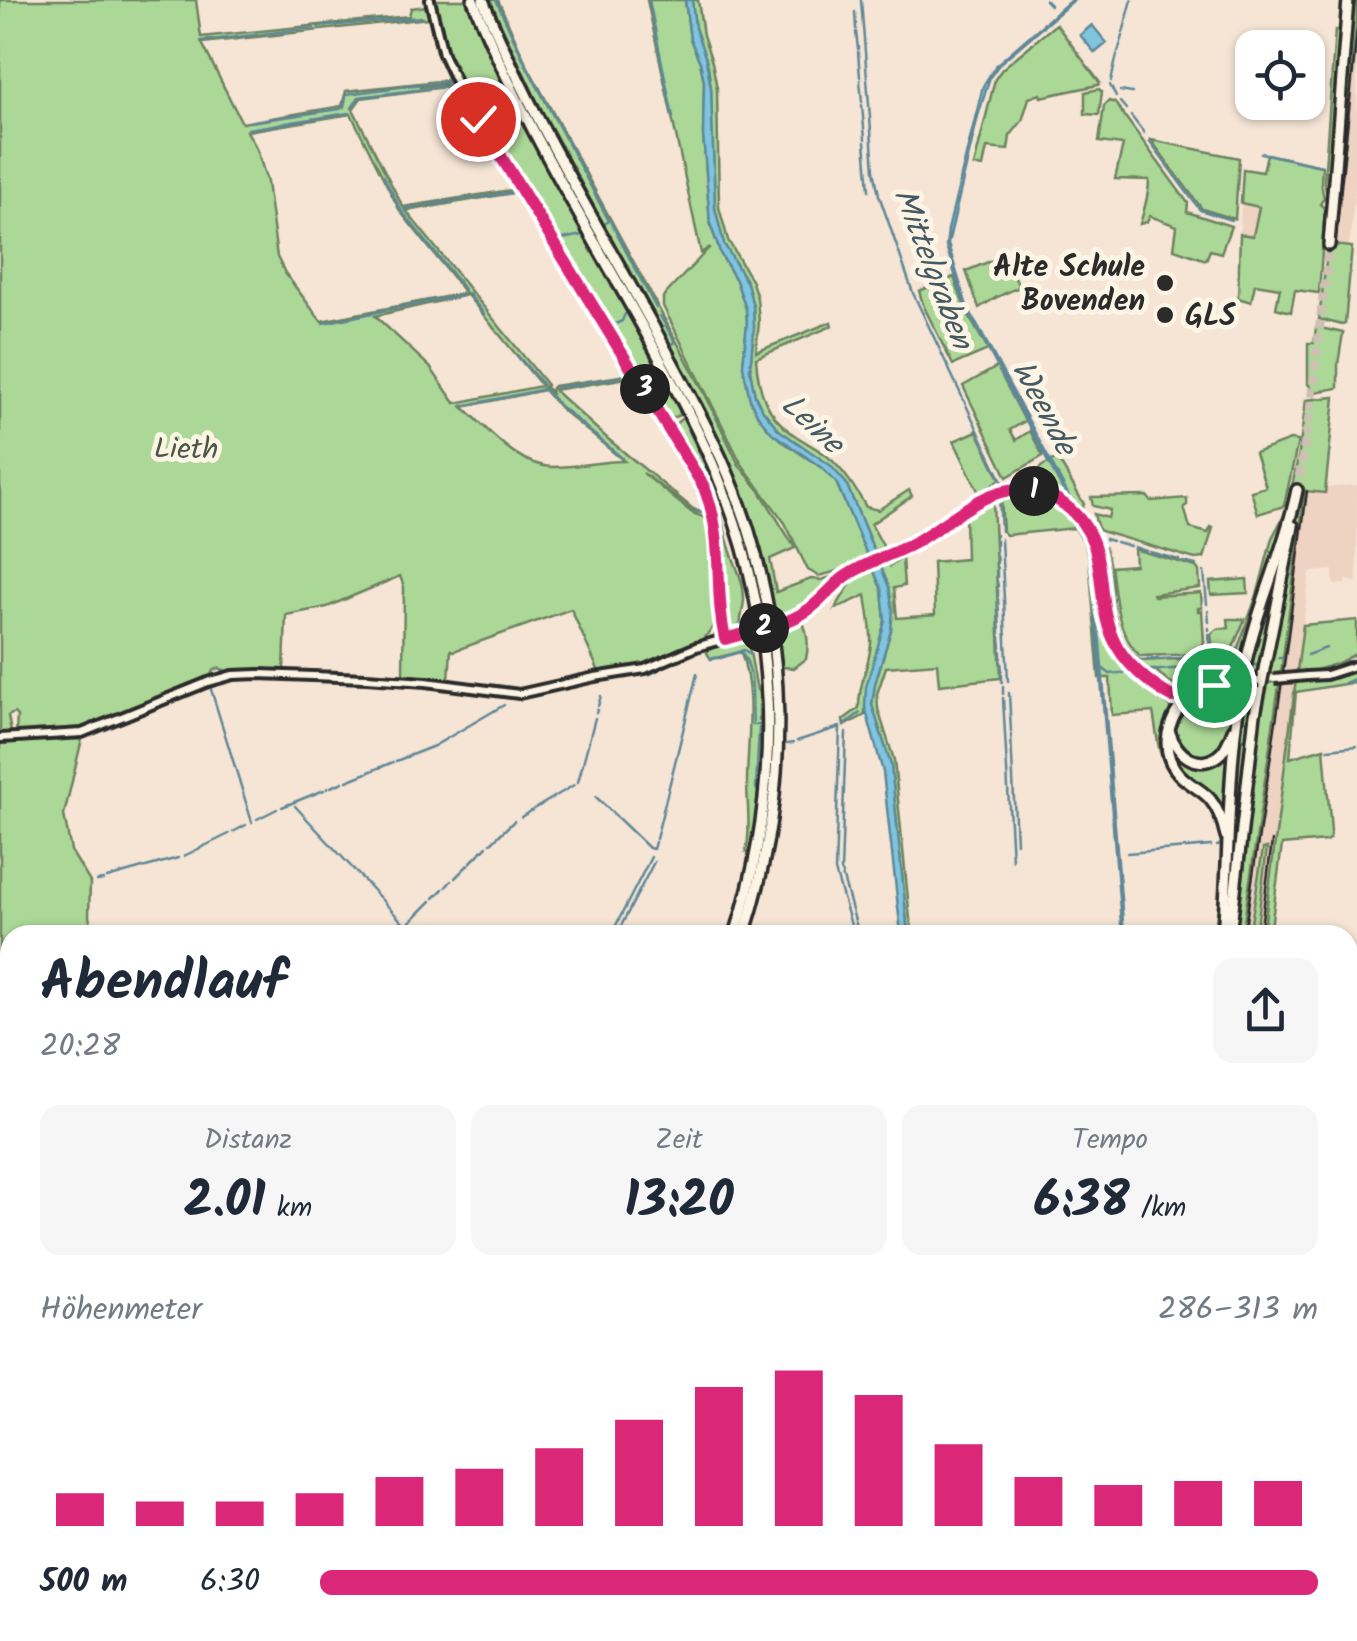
<!DOCTYPE html>
<html lang="de">
<head>
<meta charset="utf-8">
<style>
	body { margin:0; font-family:Kalam,sans-serif; background:#f6f6f7; color:#1f2937; height:100vh; display:flex; flex-direction:column; font-size:38px; white-space:nowrap }
	* { box-sizing:border-box; margin:0 }
	p { font-size:32px; color:#747a83 }
	.icon { flex:none; width:55px; height:55px; fill:none; stroke:currentColor; stroke-width:2; stroke-linecap:round; stroke-linejoin:round }
	.map { position:relative; flex:1; overflow:hidden }
	.panel { position:absolute; left:0px; top:925px; width:1358px; height:718px; display:flex; flex-direction:column; background:#fff; border-radius:30px 30px 0 0; box-shadow:0 2px 8px #0004 }
	.panel>* { flex:none }
	.buttons { position:absolute; left:1235px; top:30px; display:grid; gap:20px }
	.buttons a { display:grid; place-items:center; width:90px; height:90px; border-radius:20px; background:#fff; box-shadow:0 2px 8px #0004; font-size:50px }
	.pin { position:absolute; display:grid; place-items:center; width:85px; height:85px; color:#fff; margin:-42px; border:5px solid #fff; border-radius:50%; box-shadow:0 2px 10px #0007 }
	.km { position:absolute; width:50px; height:50px; margin:-25px; border-radius:50%; background:#222; color:#fff; font-size:28px; line-height:50px; text-align:center }
	.round { display:grid; place-items:center; flex:none; width:105px; height:105px; border-radius:20px; background:#f6f6f7 }
	.overview { display:flex; align-items:center; justify-content:space-between; height:170px; padding:0 40px }
	h1 { font-size:55px; font-weight:700; line-height:75px }
	.metrics { display:grid; grid-template-columns:repeat(3,1fr); gap:15px; height:170px; padding:10px 40px }
	.metrics div { display:grid; align-content:center; border-radius:20px; background:#f6f6f7; text-align:center }
	.metrics b { font-size:50px; font-weight:700 }
	.metrics small { font-size:28px; font-weight:400 }
	.metrics p { font-size:28px }
	.chart { height:280px; padding:20px 40px }
	.chart p { display:flex; justify-content:space-between }
	.chart svg { width:100%; height:180px; margin-top:10px; stroke:#db2777; stroke-width:6 }
	ul { padding:0 40px; list-style:none; font-size:32px }
	li { display:grid; grid-template-columns:160px 120px 1fr; align-items:center; height:75px }
	li i { height:25px; border-radius:12px; background:#db2777 }
	.map>svg:first-child { display:block }
	.built { fill:#eed2c2 }
	.green { fill:#acd897; stroke:#6c8261; stroke-width:2.5; fill-rule:evenodd }
	.water { fill:#80c5e0; stroke:#5e8798; stroke-width:2.5 }
	.lines { fill:none; stroke-linecap:round; stroke-linejoin:round }
	.stream { stroke:#5e8798; stroke-width:2.5 }
	.highway-tunnel { stroke:#cdc0b3; stroke-width:9; stroke-dasharray:9 4.5; stroke-linecap:butt }
	.secondary-casing { stroke:#2b2b2b; stroke-width:14 }
	.highway-casing { stroke:#2b2b2b; stroke-width:16 }
	.secondary { stroke:#fcf5e5; stroke-width:6 }
	.highway { stroke:#fcf5e5; stroke-width:9 }
	.rail { stroke:#2b2b2b; stroke-width:2.5 }
	.secondary-bridge-casing { stroke:#2b2b2b; stroke-width:14; stroke-linecap:butt }
	.secondary-bridge { stroke:#fcf5e5; stroke-width:6 }
	.route-casing { stroke:#fff; stroke-width:20 }
	.route { stroke:#db2777; stroke-width:12 }
	.poi-dot { fill:#2b2b2b; stroke:#fcf5e5; stroke-width:4 }
	.labels { text-anchor:middle; stroke-width:10; stroke-linejoin:round; paint-order:stroke }
	.poi-label { font-size:30px; font-weight:bold; fill:#2b2b2b; stroke:#fcf5e5; text-anchor:end }
	.park-label { font-size:30px; fill:#4b5646; stroke:#fcf5e5 }
	.water-label { font-size:32px; font-style:italic; fill:#445961; stroke:#fcf5e5 }
</style>
</head>
<body>
<div class="map">
<svg width="1357" height="1641" viewBox="0 0 1357 1641">
	<rect width="100%" height="100%" fill="#f6e5d5"/>
	<filter id="ink" filterUnits="userSpaceOnUse"><feTurbulence type="fractalNoise" baseFrequency=".01" numOctaves="2"/><feDisplacementMap in="SourceGraphic" scale="20" xChannelSelector="R" yChannelSelector="G"/><feConvolveMatrix kernelMatrix="1 2 1 2 8 2 1 2 1" color-interpolation-filters="sRGB"/></filter>
	<g filter="url(#ink)">
		<g class="built">
			<path d="M1357 18V171L1349 247 1333 245Z"/>
			<path d="M1241 203 1259 207 1253 236 1240 234Z"/>
			<path d="M1357 485V582L1347 580 1346 584 1334 585 1333 570 1310 572 1263 935H1256L1266 848 1262 850 1249 935H1242L1282 665 1305 492 1324 493 1325 488Z"/>
		</g>
		<g class="green">
			<path d="M0 0H196L201 37 409 16 411 8 427 6 426 0H429L452 81 419 87 454 84 630 370 519 192 406 211 547 385 543 388H547L552 395 550 390 554 386 633 374 691 467 711 515 693 511 643 473 692 513 712 520 714 523 718 567 719 617 709 633 700 641 653 664 600 674 571 609 454 651 451 650 449 680 403 676 404 587 400 576 327 607 286 615 284 670 229 672 219 668 213 671 209 678 84 728 16 733 17 716 14 713 8 716 11 732 0 733ZM429 18 436 52 448 80 346 91 342 106 242 123 202 43ZM453 86 517 189 403 207 353 109 361 98ZM351 114 400 211 465 293 321 321 285 273 277 257 267 182 257 149 247 131ZM467 295 541 385V386L455 403 430 367 375 316ZM633 377C657 416 696 468 707 512L698 511 692 508 608 439 554 390ZM544 390 561 409 624 461C601 461 577 467 553 467 516 466 489 429 463 407Z"/>
			<path d="M432 0H466L507 92 679 408 680 415 666 420 455 76 442 44Z"/>
			<path d="M490 0H498L526 63 704 392 739 465 760 491 795 548 770 559 776 592 811 579 821 580 835 576 805 606 785 618 786 625 801 619C808 631 809 645 806 659L794 668 782 667C773 585 751 510 718 436L536 99Z"/>
			<path d="M647 0H685L690 39 700 62 704 81 703 134 710 223 721 255 736 280 746 309 747 322 743 366 765 425 785 443 822 468 836 482 882 590 885 621 865 707V715L844 726 843 720 859 708C858 685 869 666 871 644 872 628 868 611 866 595L835 609 852 581 861 574 857 566 819 576 808 570 785 523 741 463 663 306V297L710 247 701 253Z"/>
			<path d="M692 0H698L703 35 712 62 717 88 719 207 728 240 752 282 757 298 759 322 756 352 831 322 832 326 756 358C758 390 766 415 793 434 804 442 817 448 827 456 844 470 855 488 866 507L878 510 909 490 912 496 871 524 883 546 890 566 902 558 904 586 894 588 897 618 935 615 933 562 966 559 965 515 993 502 1001 678 939 685 937 663 886 667 877 694 878 709 894 760 910 919 914 935H910L907 924 891 765 872 705 875 684 891 630 889 587 846 483 779 430 762 409 755 396 750 370 754 327 753 306 747 283 724 244 715 208 711 88 708 66 695 28Z"/>
			<path d="M1351 0H1357V18L1343 157H1341Z"/>
			<path d="M1056 24 1100 83 1098 85 1041 97 1040 94 1029 98 1022 121 1010 136 1008 150 987 148 983 167 974 166 995 79 1002 69Z"/>
			<path d="M1335 30 1341 31 1329 203 1324 182Z"/>
			<path d="M1099 89 1102 92 1099 115 1085 114V92Z"/>
			<path d="M1109 101 1115 103 1188 203 1187 212 1231 226 1221 253 1210 250 1206 260 1174 249 1177 226 1150 216 1147 222 1140 224C1144 210 1149 195 1149 180L1115 179 1123 145 1099 142 1104 106Z"/>
			<path d="M1151 140 1239 158 1235 219 1202 209Z"/>
			<path d="M1267 154 1322 166 1321 184 1324 198 1320 204 1325 209 1319 293 1295 290 1291 312 1276 308 1280 288 1255 284 1251 302 1238 298 1240 234 1253 236 1259 207 1241 203 1243 169 1263 172Z"/>
			<path d="M1324 244 1352 247 1345 324 1342 325 1319 319 1327 254Z"/>
			<path d="M1005 255 1019 287 997 297 979 308 966 271Z"/>
			<path d="M954 277 966 311 988 350 953 365 924 307 919 291Z"/>
			<path d="M1316 327 1343 333 1338 364V388L1315 392 1308 384V343H1314Z"/>
			<path d="M997 367 1025 421 1010 430 1016 440 1030 431 1043 456 1007 477 963 386Z"/>
			<path d="M1335 397 1325 493 1305 491 1282 665 1242 935H1233L1250 767 1264 684 1278 681V674H1271L1267 670 1294 530 1305 491 1293 490 1282 531 1247 638 1228 738 1221 750 1205 759 1185 754C1182 748 1175 739 1174 732 1172 708 1206 689 1225 686L1227 679 1210 681 1180 691 1155 670H1149V673C1139 664 1128 656 1121 644 1106 618 1107 575 1104 546 1120 585 1101 627 1140 660L1139 661 1218 657 1236 653 1258 592 1272 538 1287 510 1299 453 1306 400Z"/>
			<path d="M684 417 720 496 717 498C722 515 725 535 731 552 736 567 744 582 744 598 744 610 739 618 741 630L733 631 725 625C722 586 724 542 713 505 703 476 686 452 671 427Z"/>
			<path d="M977 431 1000 479 982 492 978 491 954 441Z"/>
			<path d="M1290 440 1298 441 1284 506 1258 514 1251 491 1266 487 1255 453Z"/>
			<path d="M1073 449 1075 452 1059 461 1084 504 1082 509 1085 517 1064 497 1036 484V473L1041 467Z"/>
			<path d="M1035 495C1090 511 1096 556 1104 605 1106 617 1107 631 1112 642 1125 668 1151 684 1170 704 1172 721 1158 739 1167 758 1174 772 1200 789 1211 803 1233 835 1222 897 1220 935H1215C1217 902 1228 847 1215 817 1206 796 1183 789 1170 773 1157 756 1157 732 1153 712L1112 715 1110 678H1099L1089 559 1084 542 1075 528 1006 535 1003 532 1001 497 1021 496 1034 501 1037 500Z"/>
			<path d="M1147 496 1151 501 1187 498V505L1184 507 1190 528 1208 533 1211 527 1213 528 1204 558 1195 559 1100 531 1097 526 1094 514 1108 518 1110 510 1093 506 1091 497Z"/>
			<path d="M1286 544 1259 674 1255 676 1254 684 1256 688 1236 856C1237 804 1235 752 1243 701 1251 647 1269 596 1286 544Z"/>
			<path d="M1134 549 1196 567 1199 571 1200 588 1153 594 1154 596 1201 593 1202 608H1198V611H1202L1204 642 1199 654 1140 656C1116 632 1116 599 1111 567L1135 565Z"/>
			<path d="M1247 579 1248 593 1211 595 1210 582Z"/>
			<path d="M1228 619H1245L1231 652H1213L1211 634 1217 629 1229 628Z"/>
			<path d="M1357 620V653L1336 664 1307 673 1347 661 1351 663 1357 655V662L1323 672 1331 676 1357 669V682L1296 692 1290 758 1324 748 1331 831 1330 838 1326 841 1282 845 1270 935H1263L1303 625Z"/>
			<path d="M747 636 757 690 761 692C765 746 759 799 750 853L746 852C751 829 747 804 747 780 748 737 755 693 741 652L711 659 707 653 711 646Z"/>
			<path d="M82 739 64 815 71 851 90 882 89 916 93 935H10V1021L0 1009V742Z"/>
			<path d="M1231 741 1225 821C1208 802 1171 770 1171 745L1180 757 1201 764Z"/>
			<path d="M1267 848 1256 935H1249L1263 849Z"/>
			<path d="M1357 1140V1245L1348 1234V1142Z"/>
			<path d="M10 1194V1288L0 1282V1195Z"/>
			<path d="M1357 1389V1509L1354 1460 1350 1461 1349 1482 1354 1501 1357 1641H1253L1252 1633 1348 1632V1404Z"/>
			<path d="M688 1633H742L740 1641H685Z"/>
		</g>
		<g class="water">
			<path d="M685 0H692L695 28 706 59 711 88 715 208 724 244 747 283 753 306 754 327 750 370 755 396 762 409 779 430 830 465 846 483 889 587 893 610 891 630 875 684 872 705 891 765 907 924 910 935 901 934 883 772 865 707 866 687 885 621 882 590 836 482 822 468 772 433 758 416 750 400 743 366 747 322 746 309 736 280 721 255 710 223 703 134 704 81 700 62 690 39Z"/>
			<path d="M1071 0H1074L1000 63 990 77 978 116 948 244 967 306 1070 498 1067 514 1081 530 1093 558 1124 935H1122L1091 558 1084 540 1064 512 1066 496 965 306 946 246 948 230 983 86 996 65Z"/>
			<path d="M1092 25 1107 43 1095 53 1080 35Z"/>
		</g>
		<g class="lines">
			<g class="stream">
				<path d="M496 0 525 63 609 221 606 223"/>
				<path d="M649 0 673 117"/>
				<path d="M861 0 874 170 879 195 913 293 1002 481"/>
				<path d="M1045 0 1050 5"/>
				<path d="M429 9 436 48"/>
				<path d="M855 12 856 29"/>
				<path d="M318 27 421 17"/>
				<path d="M856 32 858 49"/>
				<path d="M1123 33 1132 0"/>
				<path d="M201 41 314 28"/>
				<path d="M437 52 439 56"/>
				<path d="M858 52 860 77"/>
				<path d="M1118 52 1123 36"/>
				<path d="M441 63 450 80"/>
				<path d="M860 80 862 102"/>
				<path d="M1111 81 1117 55"/>
				<path d="M1110 85 1116 97"/>
				<path d="M1120 91 1132 93"/>
				<path d="M347 94 447 81"/>
				<path d="M1120 102 1126 109"/>
				<path d="M862 105 865 139"/>
				<path d="M352 108 359 97 448 86"/>
				<path d="M1131 116 1144 133"/>
				<path d="M250 122 340 109 344 107 346 97"/>
				<path d="M248 129 349 113"/>
				<path d="M1149 141 1200 210 1231 220"/>
				<path d="M865 142 869 190"/>
				<path d="M1261 153 1321 166"/>
				<path d="M383 175 401 210 464 289"/>
				<path d="M404 209 519 191"/>
				<path d="M611 223 656 308"/>
				<path d="M558 240 582 235"/>
				<path d="M468 293 484 314"/>
				<path d="M660 316 675 342 673 344"/>
				<path d="M323 323 463 295"/>
				<path d="M611 326 622 321 625 314"/>
				<path d="M518 356 543 385"/>
				<path d="M555 388 627 376"/>
				<path d="M462 406 545 389 559 405 622 458"/>
				<path d="M684 420 713 482"/>
				<path d="M999 497 1001 531"/>
				<path d="M968 502 979 495"/>
				<path d="M696 512 710 513"/>
				<path d="M933 525 957 509"/>
				<path d="M995 537 996 535"/>
				<path d="M1001 539 1008 681"/>
				<path d="M1105 539 1112 541"/>
				<path d="M996 540V551"/>
				<path d="M1116 542 1130 546"/>
				<path d="M901 544 928 528"/>
				<path d="M1134 547 1146 551"/>
				<path d="M716 549 717 612"/>
				<path d="M1150 552 1179 560"/>
				<path d="M996 555 997 563"/>
				<path d="M1183 562 1196 565"/>
				<path d="M997 568V577"/>
				<path d="M1204 572 1207 604"/>
				<path d="M997 581 998 586"/>
				<path d="M998 590V596"/>
				<path d="M998 599 1000 633"/>
				<path d="M1208 611 1209 622"/>
				<path d="M1209 628V630"/>
				<path d="M730 629 735 630 739 625 753 622"/>
				<path d="M1209 634 1210 649"/>
				<path d="M1000 637 1001 647"/>
				<path d="M1001 650V658"/>
				<path d="M741 651C756 671 751 701 753 725H759"/>
				<path d="M1307 655 1326 648"/>
				<path d="M685 656 697 651"/>
				<path d="M710 658H721L744 650 750 654"/>
				<path d="M1278 658H1282"/>
				<path d="M1139 660 1202 657"/>
				<path d="M1001 662 1002 670"/>
				<path d="M1250 664 1260 666"/>
				<path d="M1101 667 1110 674 1131 672"/>
				<path d="M270 671 291 672"/>
				<path d="M1149 671 1240 663"/>
				<path d="M1002 674V682"/>
				<path d="M251 678 291 679"/>
				<path d="M295 679 324 681"/>
				<path d="M611 679 651 674 668 665"/>
				<path d="M219 683 247 678"/>
				<path d="M1345 683 1357 678"/>
				<path d="M210 686 252 822"/>
				<path d="M1003 686V694"/>
				<path d="M1009 693 1011 732"/>
				<path d="M530 697 600 681"/>
				<path d="M1003 698 1012 860"/>
				<path d="M162 706 204 688"/>
				<path d="M598 706 601 696"/>
				<path d="M596 713 597 710"/>
				<path d="M759 720V705L762 701"/>
				<path d="M844 725 860 713"/>
				<path d="M106 728 158 707"/>
				<path d="M846 733 841 871 859 935"/>
				<path d="M0 735 9 734"/>
				<path d="M1011 735 1016 843"/>
				<path d="M0 741 82 738 102 730"/>
				<path d="M797 741 840 727 835 871 854 935"/>
				<path d="M787 744 793 743"/>
				<path d="M1328 749 1357 746"/>
				<path d="M396 761 434 746 504 705"/>
				<path d="M369 772 393 762"/>
				<path d="M347 781 367 773"/>
				<path d="M578 782 595 718"/>
				<path d="M331 787 343 782"/>
				<path d="M327 789 328 788"/>
				<path d="M757 790 756 788 759 728"/>
				<path d="M596 797 649 848 653 849 655 842"/>
				<path d="M295 806 406 926"/>
				<path d="M282 807 324 790"/>
				<path d="M521 817 574 785"/>
				<path d="M257 819 277 809"/>
				<path d="M233 832 246 825"/>
				<path d="M656 839 697 674"/>
				<path d="M491 843 514 821"/>
				<path d="M1217 846 1220 845"/>
				<path d="M1127 853 1211 846"/>
				<path d="M184 856 229 834"/>
				<path d="M470 863 487 846"/>
				<path d="M107 878 178 858"/>
				<path d="M455 878 468 865"/>
				<path d="M97 881 103 880"/>
				<path d="M446 887 451 881"/>
				<path d="M434 898 443 889"/>
				<path d="M409 923 431 901"/>
				<path d="M621 926 654 862"/>
				<path d="M410 929 417 935"/>
				<path d="M370 935 402 927"/>
				<path d="M611 935 651 857"/>
				<path d="M616 935 617 933"/>
				<path d="M1348 1141 1357 1138"/>
				<path d="M0 1191 10 1190"/>
				<path d="M0 1208 10 1211"/>
				<path d="M1348 1229 1357 1236"/>
				<path d="M0 1296 10 1301"/>
				<path d="M0 1443H9"/>
				<path d="M1348 1581H1356C1352 1554 1351 1528 1350 1502 1348 1470 1340 1420 1357 1392"/>
				<path d="M0 1591 10 1589"/>
				<path d="M1357 1595V1597"/>
				<path d="M407 1632V1638"/>
				<path d="M0 1640 14 1637"/>
				<path d="M346 1641 350 1632"/>
				<path d="M450 1641 451 1632"/>
			</g>
			<path class="highway-tunnel" d="M1297 490 1310 411 1329 245"/>
			<g class="secondary-casing">
				<g id="secondary">
					<path d="M430 0 443 54 459 88 686 456C706 488 718 521 720 560 721 587 720 612 725 639"/>
					<path d="M785 622C811 612 824 592 846 577 866 563 892 555 914 543 938 529 959 509 984 497 1030 477 1078 501 1095 547 1104 571 1103 597 1108 622 1115 660 1152 684 1180 707L1201 690 1226 683"/>
					<path d="M1307 676 1326 675 1357 665"/>
					<path d="M0 738 82 733 208 682 233 675 259 674 366 678 426 682 519 694 595 677 645 669 696 647 738 635"/>
				</g>
			</g>
			<g class="highway-casing">
				<g id="highway">
					<path d="M473 0C519 117 586 225 647 335 672 382 698 428 718 477 779 624 783 784 735 935"/>
					<path d="M483 0C530 116 598 225 658 335 685 386 714 437 735 491 790 633 791 790 744 935"/>
					<path d="M1329 245 1348 0"/>
					<path d="M1180 707C1165 728 1161 754 1179 774 1188 784 1201 789 1210 799 1219 810 1223 822 1226 836"/>
					<path d="M1170 733C1177 755 1200 773 1221 753 1227 747 1230 738 1233 730"/>
					<path d="M1223 935C1230 846 1227 755 1245 667 1257 606 1285 550 1297 490"/>
					<path d="M1230 935 1255 714 1293 526"/>
					<path d="M0 1605 10 1603"/>
					<path d="M0 1615 10 1613"/>
					<path d="M1107 1641 1108 1632"/>
					<path d="M1113 1641 1115 1632"/>
				</g>
			</g>
			<use href="#secondary" class="secondary"/>
			<use href="#highway" class="highway"/>
			<g class="rail">
				<path d="M1335 245 1357 32"/>
				<path d="M1244 935 1281 688 1307 491"/>
				<path d="M1260 935 1272 841"/>
				<path d="M0 1285 10 1291"/>
				<path d="M1129 1632 1132 1641"/>
				<path d="M1175 1641 1176 1632"/>
			</g>
			<g class="secondary-bridge-casing">
				<g id="secondary-bridge">
					<path d="M738 635 785 622"/>
					<path d="M1274 679 1307 676"/>
					<path d="M1226 683 1259 681"/>
				</g>
			</g>
			<use href="#secondary-bridge" class="secondary-bridge"/>
		</g>
	</g>
	<g class="lines" filter="url(#ink)">
		<g class="route-casing">
			<path id="route" d="M478 119 704 487C726 542 713 585 725 639 751 631 782 627 805 612 820 603 831 587 845 577 866 562 892 555 914 543 960 516 1009 462 1065 505 1113 542 1092 592 1113 638 1123 662 1149 684 1172 697L1194 694 1214 685"/>
		</g>
		<use href="#route" class="route"/>
	</g>
	<g class="poi-dot">
		<circle cx="1165" cy="283" r="10"/>
		<circle cx="1165" cy="315" r="10"/>
	</g>
	<g class="labels">
		<g class="poi-label">
			<text x="1145" y="276">Alte Schule<tspan x="1145" dy="34">Bovenden</tspan></text>
			<text x="1185" y="325" text-anchor="start">GLS</text>
		</g>
		<g class="park-label">
			<text x="186" y="458">Lieth</text>
		</g>
		<g class="water-label">
			<text transform="translate(934 268) rotate(69)" y="11">Mittelgraben</text>
			<text transform="translate(1045 407) rotate(62)" y="11">Weende</text>
			<text transform="translate(813 423) rotate(43)" y="11">Leine</text>
		</g>
	</g>
</svg>
<div class="buttons">
<a><svg class="icon" aria-label="locate" viewBox="0 0 24 24"><circle cx="12" cy="12" r="6"/><path d="M12 2v4M12 18v4M2 12h4M18 12h4"/></svg></a>
</div>
<div class="pin" style="left:1214px;top:685px;background:#1e9e55"><svg class="icon" aria-label="arrive" viewBox="0 0 24 24"><path d="M6 21V4h12l-3 4 3 4H6"/></svg></div>
<div class="pin" style="left:478px;top:119px;background:#d93025"><svg class="icon" aria-label="check" viewBox="0 0 24 24"><path d="M5 12l5 5 9-10"/></svg></div>
<b class="km" style="left:1034px;top:491px">1</b>
<b class="km" style="left:764px;top:628px">2</b>
<b class="km" style="left:645px;top:389px">3</b>
<section class="panel">
<div class="overview"><div><h1>Abendlauf</h1><p>20:28</p></div><a class="round"><svg class="icon" aria-label="share" viewBox="0 0 24 24"><path d="M12 15V3M7 8l5-5 5 5M5 13v7h14v-7"/></svg></a></div>
<div class="metrics">
<div><p>Distanz</p><b>2.01<small> km</small></b></div>
<div><p>Zeit</p><b>13:20</b></div>
<div><p>Tempo</p><b>6:38<small> /km</small></b></div>
</div>
<div class="chart"><p><span>Höhenmeter</span>286–313 m</p>
<svg viewBox="0 0 160 44" preserveAspectRatio="none"><path d="M5 44V36M15 44V38M25 44V38M35 44V36M45 44V32M55 44V30M65 44V25M75 44V18M85 44V10M95 44V6M105 44V12M115 44V24M125 44V32M135 44V34M145 44V33M155 44V33"/></svg>
</div>
<ul>
<li><b>500 m</b>6:30<i style="width:100%"></i></li>
</ul>
</section>
</div>
</body>
</html>
